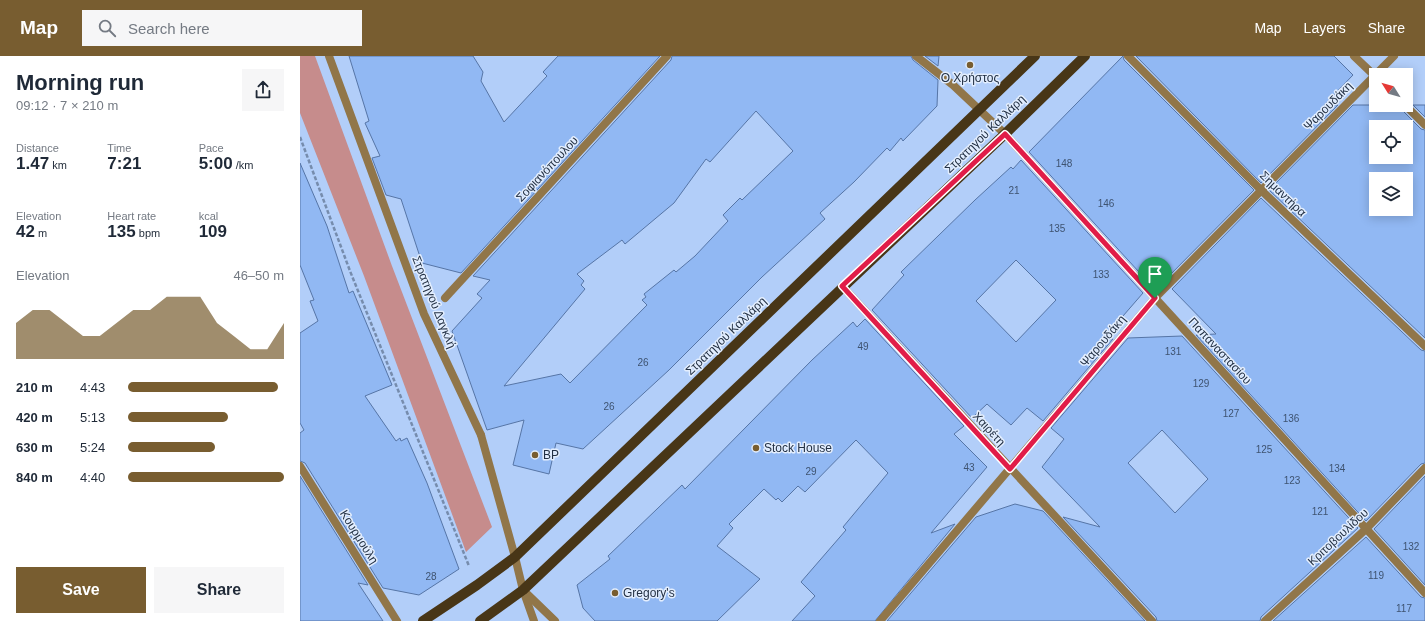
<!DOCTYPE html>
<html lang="en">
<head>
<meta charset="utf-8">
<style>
	body { margin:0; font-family:Arial,sans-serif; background:#f6f6f7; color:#1f2937; height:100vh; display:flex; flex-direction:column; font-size:15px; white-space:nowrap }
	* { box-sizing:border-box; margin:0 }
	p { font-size:13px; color:#747a83 }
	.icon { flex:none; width:22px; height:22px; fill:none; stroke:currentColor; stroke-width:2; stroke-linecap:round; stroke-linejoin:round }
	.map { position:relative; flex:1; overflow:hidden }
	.drawer { display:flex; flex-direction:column; background:#fff; width:300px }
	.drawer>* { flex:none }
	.needle { width:26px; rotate:307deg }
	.tools { position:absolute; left:1069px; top:12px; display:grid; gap:8px }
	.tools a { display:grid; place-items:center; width:44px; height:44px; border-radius:0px; background:#fff; box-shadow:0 2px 10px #0003; font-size:20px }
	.pin { position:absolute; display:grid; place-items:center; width:34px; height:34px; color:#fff; margin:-41px -17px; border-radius:50% 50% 50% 0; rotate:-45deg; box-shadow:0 0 4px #0007 }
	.pin .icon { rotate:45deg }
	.round { display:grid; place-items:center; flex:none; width:42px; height:42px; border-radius:0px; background:#f6f6f7 }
	.headline { display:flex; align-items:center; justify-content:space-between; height:68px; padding:0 16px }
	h1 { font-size:22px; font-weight:700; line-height:30px }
	.figures { display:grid; grid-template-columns:repeat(3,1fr); gap:6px; height:68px; padding:4px 16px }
	.figures div { display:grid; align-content:center }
	.figures b { font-size:17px; font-weight:700 }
	.figures small { font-size:11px; font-weight:400 }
	.figures p { font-size:11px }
	.chart { height:112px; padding:8px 16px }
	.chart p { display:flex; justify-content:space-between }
	.chart svg { width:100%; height:72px; margin-top:4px; fill:#785d30; opacity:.7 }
	.button { display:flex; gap:8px; margin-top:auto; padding:8px 16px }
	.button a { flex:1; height:46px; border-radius:0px; background:#785d30; color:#fff; font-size:16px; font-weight:700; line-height:46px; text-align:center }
	.button a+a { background:#f6f6f7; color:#1f2937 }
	ul { padding:0 16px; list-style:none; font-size:13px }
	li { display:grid; grid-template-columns:64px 48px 1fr; align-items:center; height:30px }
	li i { height:10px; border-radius:5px; background:#785d30 }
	header { display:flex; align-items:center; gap:24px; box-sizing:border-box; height:56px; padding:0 20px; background:#785d30; color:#fff }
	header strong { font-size:19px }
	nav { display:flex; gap:22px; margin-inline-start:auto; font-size:14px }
	.search { width:280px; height:36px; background:#f6f6f7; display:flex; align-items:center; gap:10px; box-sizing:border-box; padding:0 14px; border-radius:0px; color:#747a83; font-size:15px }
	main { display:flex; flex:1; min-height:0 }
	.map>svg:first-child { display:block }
	.green { fill:#c68c8c }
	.building { fill:#91b8f3; stroke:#5675a6; fill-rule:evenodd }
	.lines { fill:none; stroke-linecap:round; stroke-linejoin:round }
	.path { stroke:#768cad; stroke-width:2.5; stroke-dasharray:4 2; stroke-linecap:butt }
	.lane { stroke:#917649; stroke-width:8 }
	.street { stroke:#917649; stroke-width:8 }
	.primary { stroke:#483617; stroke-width:10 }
	.route-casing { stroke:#fff; stroke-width:8 }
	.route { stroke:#e11d48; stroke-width:5 }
	.poi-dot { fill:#785d30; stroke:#e3eefe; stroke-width:1.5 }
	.labels { text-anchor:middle; stroke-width:3; stroke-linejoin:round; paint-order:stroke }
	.number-label { font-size:10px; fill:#3e5370 }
	.poi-label { font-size:12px; fill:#233145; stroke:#e3eefe; text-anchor:start }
	.street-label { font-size:12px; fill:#233145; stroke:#e3eefe }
</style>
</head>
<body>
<header>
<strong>Map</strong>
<div class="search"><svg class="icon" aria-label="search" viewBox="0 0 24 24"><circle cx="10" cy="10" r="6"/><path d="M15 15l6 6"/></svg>Search here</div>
<nav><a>Map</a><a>Layers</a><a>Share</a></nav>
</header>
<main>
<section class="drawer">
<div class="headline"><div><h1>Morning run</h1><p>09:12 · 7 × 210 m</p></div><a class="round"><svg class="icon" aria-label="share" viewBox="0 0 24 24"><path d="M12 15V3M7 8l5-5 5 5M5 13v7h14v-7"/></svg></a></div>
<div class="figures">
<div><p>Distance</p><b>1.47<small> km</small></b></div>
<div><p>Time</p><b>7:21</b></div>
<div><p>Pace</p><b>5:00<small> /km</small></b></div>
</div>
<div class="figures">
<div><p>Elevation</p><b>42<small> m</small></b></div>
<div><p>Heart rate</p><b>135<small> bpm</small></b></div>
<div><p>kcal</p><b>109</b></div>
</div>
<div class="chart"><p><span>Elevation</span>46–50 m</p>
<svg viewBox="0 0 160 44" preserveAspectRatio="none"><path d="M0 44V22L10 14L20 14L30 22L40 30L50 30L60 22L70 14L80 14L90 6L100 6L110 6L120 22L130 30L140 38L150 38L160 22V44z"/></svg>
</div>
<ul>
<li><b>210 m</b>4:43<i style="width:96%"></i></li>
<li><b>420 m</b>5:13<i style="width:64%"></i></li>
<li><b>630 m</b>5:24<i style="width:56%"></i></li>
<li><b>840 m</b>4:40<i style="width:100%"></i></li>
</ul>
<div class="button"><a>Save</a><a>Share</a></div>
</section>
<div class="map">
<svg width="1125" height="565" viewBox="0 0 1125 565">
	<rect width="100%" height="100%" fill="#b2cef9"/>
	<path class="green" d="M0 0H15L92 210 192 471 166 496 64 220 0 57Z"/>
	<g class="building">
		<path d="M49 0H173L183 16 181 25 204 66 247 20 243 16 258 0H360L161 217 122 207 101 143 86 139 72 102 80 100 65 67 69 65Z"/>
		<path d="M372 0H611L613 4 638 24 637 50 603 85 601 82 590 95 587 92 554 126 520 157 525 163 462 221 369 314 283 393 256 387 249 418 213 409 224 364 187 374 152 275 182 242 177 238 190 224 173 220 371 4ZM456 55 493 95 442 144 440 142 423 159 428 165 395 200 376 216 374 214 344 238 346 241 342 244 347 249 270 327 261 318 204 330 285 233 281 229 284 225 277 218 322 184 325 188 374 147 406 103 410 106Z"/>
		<path d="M625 0H639L638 10Z"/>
		<path d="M823 0 824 4 954 134 864 225 858 219 850 228 729 96Z"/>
		<path d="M836 0H1034L1053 19 1024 49H1038L961 127Z"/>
		<path d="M1053 49H1100L1101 53 1121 73 1125 74V282L969 134ZM1076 71H1106V101H1076ZM1076 123H1106V153H1076Z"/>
		<path d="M1113 49H1125V61Z"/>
		<path d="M721 104 843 237 803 283H813L743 365 727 352 711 369 687 348 672 362 572 254 604 219 601 216 675 144 711 111 713 113ZM716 204 756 244 716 286 676 245Z"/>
		<path d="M0 107 27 170 49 237 53 235 92 329 65 340 96 385 100 382 101 385 107 382 127 427 159 513 119 539 83 532 5 407 0 405V377L4 374 0 367V277L18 265 10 245 14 244 0 209Z"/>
		<path d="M961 142 1121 294 1125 295V407L1121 408 1066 465 896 279 916 278 872 233Z"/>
		<path d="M565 263 664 370 654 378 687 411 631 477 655 468 575 565H492L515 540 501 526 546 474 543 471 588 417 556 384 505 436 498 430 482 446 478 442 476 444 464 433 429 468 433 472 417 490 460 523 417 565H295L283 552 277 529 310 503 308 500 382 429 385 433 512 304 553 266 557 271Z"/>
		<path d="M882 280 1058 472 961 561 960 565H857L856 561 763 461 800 471 742 411 764 383 751 372 828 282ZM862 374 908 423 875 457 828 407Z"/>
		<path d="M0 420 68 529 58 527 83 565H0Z"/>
		<path d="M1125 420V529L1074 473Z"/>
		<path d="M715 448 743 455 845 565H587L676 461Z"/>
		<path d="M1066 481 1121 541 1125 542V565H973Z"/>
	</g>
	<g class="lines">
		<path class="path" d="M0 81 50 215 169 510"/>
		<path class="lane" d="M181 379 215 501"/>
		<g class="street">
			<path d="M29 0 124 258 181 379"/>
			<path d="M616 0 653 29 705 78 1125 537"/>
			<path d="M828 0 961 134 1125 290"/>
			<path d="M1054 0 1076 21"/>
			<path d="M1105 49 1125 69"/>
			<path d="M542 230 852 565"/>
			<path d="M145 242 367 0"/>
			<path d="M0 410 97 565"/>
			<path d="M215 501 223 534 234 565"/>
			<path d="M225 536 255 565"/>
			<path d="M580 565 855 242 1094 0"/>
			<path d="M965 565 1066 473 1125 412"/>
		</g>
		<g class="primary">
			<path d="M123 565 177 529 215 501 735 0"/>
			<path d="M180 565 223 534 705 78 785 0"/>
		</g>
	</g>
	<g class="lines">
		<g class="route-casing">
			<path id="route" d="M705 78 855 242 710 413 542 230Z"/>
		</g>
		<use href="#route" class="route"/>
	</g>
	<g class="poi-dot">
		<circle cx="670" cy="9" r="4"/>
		<circle cx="456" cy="392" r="4"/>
		<circle cx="235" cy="399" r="4"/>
		<circle cx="315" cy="537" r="4"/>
	</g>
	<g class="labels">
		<g class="number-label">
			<text x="764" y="111">148</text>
			<text x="714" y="138">21</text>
			<text x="806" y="151">146</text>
			<text x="757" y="176">135</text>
			<text x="801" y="222">133</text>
			<text x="563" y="294">49</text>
			<text x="873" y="299">131</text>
			<text x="343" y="310">26</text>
			<text x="901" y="331">129</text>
			<text x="309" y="354">26</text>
			<text x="931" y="361">127</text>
			<text x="991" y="366">136</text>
			<text x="964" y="397">125</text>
			<text x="669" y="415">43</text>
			<text x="1037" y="416">134</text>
			<text x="511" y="419">29</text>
			<text x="992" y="428">123</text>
			<text x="1020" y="459">121</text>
			<text x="1111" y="494">132</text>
			<text x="1076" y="523">119</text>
			<text x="131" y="524">28</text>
			<text x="1104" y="556">117</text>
		</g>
		<g class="poi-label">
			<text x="670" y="26" text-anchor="middle">Ο Χρήστος</text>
			<text x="464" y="396">Stock House</text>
			<text x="243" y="403">BP</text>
			<text x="323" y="541">Gregory's</text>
		</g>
		<g class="street-label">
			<text transform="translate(1028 50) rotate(-45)" y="4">Ψαρουδάκη</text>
			<text transform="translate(685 78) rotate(-44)" y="4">Στρατηγού Καλλάρη</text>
			<text transform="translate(247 113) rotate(-47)" y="4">Σοφιανόπουλου</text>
			<text transform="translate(983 138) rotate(44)" y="4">Σημαντήρα</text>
			<text transform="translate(134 246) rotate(68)" y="4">Στρατηγού Δαγκλή</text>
			<text transform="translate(426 280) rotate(-44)" y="4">Στρατηγού Καλλάρη</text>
			<text transform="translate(803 285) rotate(-50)" y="4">Ψαρουδάκη</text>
			<text transform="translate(920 295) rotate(47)" y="4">Παπαναστασίου</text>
			<text transform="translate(689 373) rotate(47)" y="4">Χαιρέτη</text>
			<text transform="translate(59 481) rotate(58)" y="4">Κουρμούλη</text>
			<text transform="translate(1038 481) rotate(-43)" y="4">Κριτοβουλίδου</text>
		</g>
	</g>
</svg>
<div class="tools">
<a><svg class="needle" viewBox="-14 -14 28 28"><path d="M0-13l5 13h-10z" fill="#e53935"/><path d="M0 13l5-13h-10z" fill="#747a83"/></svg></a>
<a><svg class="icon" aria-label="locate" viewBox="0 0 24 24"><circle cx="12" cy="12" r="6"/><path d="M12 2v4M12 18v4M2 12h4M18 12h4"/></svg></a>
<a><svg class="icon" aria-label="layers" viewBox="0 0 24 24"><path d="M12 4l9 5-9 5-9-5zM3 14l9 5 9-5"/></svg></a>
</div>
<div class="pin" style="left:855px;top:242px;background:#1e9e55"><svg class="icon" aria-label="arrive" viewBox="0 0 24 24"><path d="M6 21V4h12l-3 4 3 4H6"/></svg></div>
</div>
</main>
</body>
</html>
